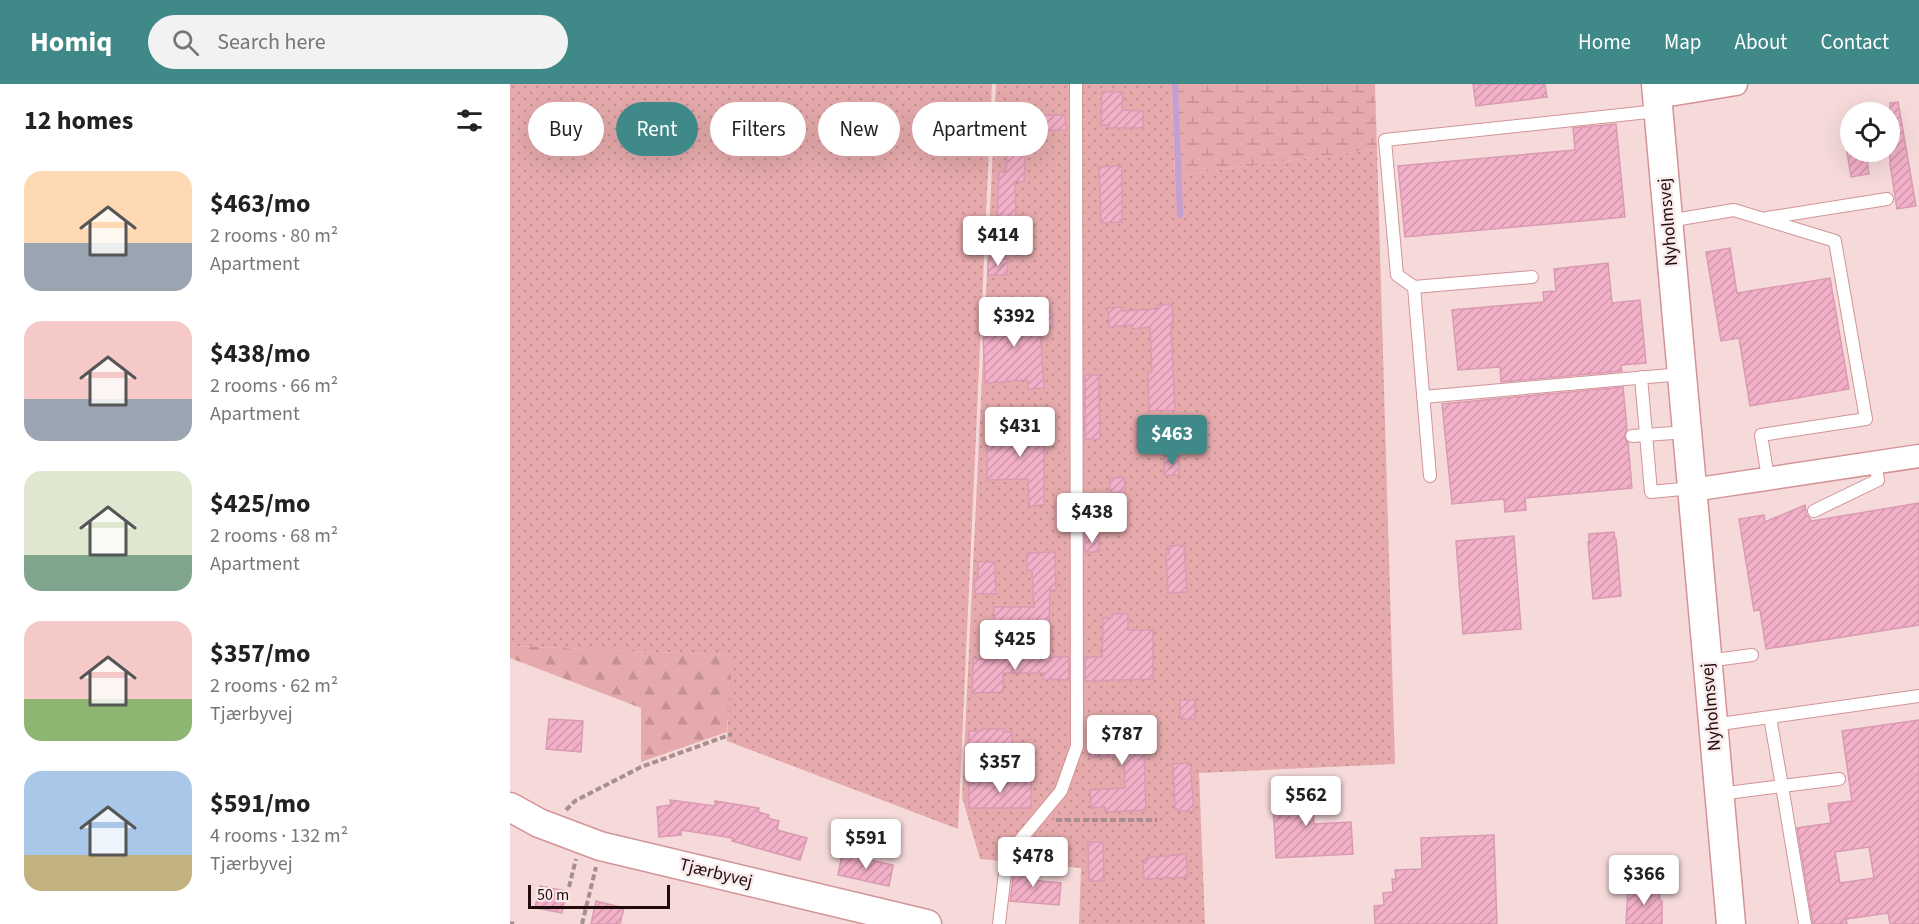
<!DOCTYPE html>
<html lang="en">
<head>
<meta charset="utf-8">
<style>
  :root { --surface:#fff; --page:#f2f2f2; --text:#222; --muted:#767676; --accent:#408989 }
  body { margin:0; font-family:"Source Sans 3",sans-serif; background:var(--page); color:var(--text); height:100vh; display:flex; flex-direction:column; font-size:22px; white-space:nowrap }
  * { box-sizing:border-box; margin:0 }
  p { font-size:20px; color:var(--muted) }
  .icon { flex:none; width:33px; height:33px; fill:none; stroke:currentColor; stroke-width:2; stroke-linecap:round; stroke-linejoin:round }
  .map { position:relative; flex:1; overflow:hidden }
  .details { display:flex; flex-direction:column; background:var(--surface); width:510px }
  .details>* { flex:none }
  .banner { position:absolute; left:18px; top:18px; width:570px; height:54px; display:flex; gap:12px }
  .buttons { position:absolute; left:1330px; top:18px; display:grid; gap:12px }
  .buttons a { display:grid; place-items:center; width:60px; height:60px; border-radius:50%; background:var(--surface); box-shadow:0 6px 24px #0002; font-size:30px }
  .scale { position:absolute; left:18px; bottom:15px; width:142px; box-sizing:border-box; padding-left:6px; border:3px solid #220b0d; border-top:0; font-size:16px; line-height:21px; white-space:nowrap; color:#220b0d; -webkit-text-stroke:4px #f9ebeb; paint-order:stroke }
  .price { position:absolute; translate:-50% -51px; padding:0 14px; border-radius:6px; background:#fff; color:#222; font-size:20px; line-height:39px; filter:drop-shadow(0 2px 3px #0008) }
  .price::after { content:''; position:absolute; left:50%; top:36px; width:18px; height:14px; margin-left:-9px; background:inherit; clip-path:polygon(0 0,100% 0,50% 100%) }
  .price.on { background:var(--accent); color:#fff }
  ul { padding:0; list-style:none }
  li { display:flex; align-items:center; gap:18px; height:150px; padding:0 24px }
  li span { display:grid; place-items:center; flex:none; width:168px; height:120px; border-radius:18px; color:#555 }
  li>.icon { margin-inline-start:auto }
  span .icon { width:72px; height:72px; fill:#fffc; stroke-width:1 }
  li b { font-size:26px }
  h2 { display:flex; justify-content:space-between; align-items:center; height:72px; padding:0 24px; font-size:26px }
  .chip { padding:0 21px; border-radius:27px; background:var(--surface); box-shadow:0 6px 24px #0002; font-size:21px; line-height:54px }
  .chip.on { background:var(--accent); color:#fff }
  header { display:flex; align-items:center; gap:36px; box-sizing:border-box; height:84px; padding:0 30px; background:var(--accent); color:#fff }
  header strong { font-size:28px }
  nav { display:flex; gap:33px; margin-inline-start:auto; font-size:21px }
  .search { width:420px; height:54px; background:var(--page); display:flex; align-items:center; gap:15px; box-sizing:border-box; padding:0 21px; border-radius:33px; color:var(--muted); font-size:22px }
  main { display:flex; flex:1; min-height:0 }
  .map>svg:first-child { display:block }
  .green { fill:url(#green-dots) }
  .forest { fill:url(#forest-firs) }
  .wetland { fill:url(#wetland-marsh) }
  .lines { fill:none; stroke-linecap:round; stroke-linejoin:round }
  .stream { stroke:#c39fd2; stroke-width:6 }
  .building { fill:url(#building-hatch); stroke:#d99bb1; stroke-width:1.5; fill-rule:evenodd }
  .service-casing { stroke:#d39396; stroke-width:14 }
  .minor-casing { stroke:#d39396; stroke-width:25 }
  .tertiary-casing { stroke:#d39396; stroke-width:31 }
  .path { stroke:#a88e8f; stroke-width:4; stroke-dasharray:6 3; stroke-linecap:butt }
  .service { stroke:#fff; stroke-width:12 }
  .minor { stroke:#fff; stroke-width:22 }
  .tertiary { stroke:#fff; stroke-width:28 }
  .labels { text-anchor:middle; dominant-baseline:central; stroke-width:5; stroke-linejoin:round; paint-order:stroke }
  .street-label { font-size:18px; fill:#220b0d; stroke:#f9ebeb }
</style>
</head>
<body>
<header>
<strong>Homiq</strong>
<div class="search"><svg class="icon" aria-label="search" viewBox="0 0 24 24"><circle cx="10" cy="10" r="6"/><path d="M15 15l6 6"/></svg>Search here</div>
<nav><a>Home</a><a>Map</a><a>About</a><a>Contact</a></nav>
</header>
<main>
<section class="details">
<h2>12 homes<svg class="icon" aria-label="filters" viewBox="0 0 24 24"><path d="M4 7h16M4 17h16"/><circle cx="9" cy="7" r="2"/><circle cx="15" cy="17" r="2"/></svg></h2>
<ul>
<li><span style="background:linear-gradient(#ffd9b3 60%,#9aa5b1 0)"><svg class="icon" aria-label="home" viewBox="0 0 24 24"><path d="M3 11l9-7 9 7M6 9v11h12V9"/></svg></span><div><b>$463/mo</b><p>2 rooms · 80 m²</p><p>Apartment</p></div></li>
<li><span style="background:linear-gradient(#f6c9c9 65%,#9aa5b1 0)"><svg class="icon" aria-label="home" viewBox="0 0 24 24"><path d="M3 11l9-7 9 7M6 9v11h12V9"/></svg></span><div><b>$438/mo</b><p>2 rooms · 66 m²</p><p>Apartment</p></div></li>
<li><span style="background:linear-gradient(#dfe7d0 70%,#7fa58c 0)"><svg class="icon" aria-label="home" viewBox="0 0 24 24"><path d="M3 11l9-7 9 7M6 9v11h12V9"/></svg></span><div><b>$425/mo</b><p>2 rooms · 68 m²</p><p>Apartment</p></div></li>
<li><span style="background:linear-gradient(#f6c9c9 65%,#8fb573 0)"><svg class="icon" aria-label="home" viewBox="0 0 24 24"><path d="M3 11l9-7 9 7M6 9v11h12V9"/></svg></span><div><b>$357/mo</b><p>2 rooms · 62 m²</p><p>Tjærbyvej</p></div></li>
<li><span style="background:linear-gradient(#a9c7e8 70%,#c2b280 0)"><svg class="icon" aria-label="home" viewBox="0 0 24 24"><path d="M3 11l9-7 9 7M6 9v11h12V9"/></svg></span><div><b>$591/mo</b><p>4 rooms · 132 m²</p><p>Tjærbyvej</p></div></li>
</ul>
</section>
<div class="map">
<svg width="1409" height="840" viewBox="0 0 1409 840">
  <defs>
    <pattern id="green-dots" width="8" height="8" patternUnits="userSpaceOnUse" patternTransform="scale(1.5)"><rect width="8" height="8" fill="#e6aaac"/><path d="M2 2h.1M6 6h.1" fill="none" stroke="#c59193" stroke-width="1.8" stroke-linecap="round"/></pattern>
    <pattern id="forest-firs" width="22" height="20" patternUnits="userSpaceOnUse" patternTransform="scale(1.5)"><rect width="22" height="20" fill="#e6aaac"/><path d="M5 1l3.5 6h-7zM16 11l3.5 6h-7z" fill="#c59193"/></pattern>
    <pattern id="wetland-marsh" width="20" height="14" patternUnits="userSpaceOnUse" patternTransform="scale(1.5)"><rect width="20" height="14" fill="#e6aaac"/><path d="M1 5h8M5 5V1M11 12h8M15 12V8" fill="none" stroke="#c59193"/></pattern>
    <pattern id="building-hatch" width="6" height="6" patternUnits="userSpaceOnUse" patternTransform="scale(1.5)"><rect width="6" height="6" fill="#f3b0c8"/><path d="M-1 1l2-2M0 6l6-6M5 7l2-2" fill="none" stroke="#d096ab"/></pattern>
  </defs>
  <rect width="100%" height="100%" fill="#f6dada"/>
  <path class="green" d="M0,0H482L448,745L217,657L221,571L0,562Z
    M486,0H661L665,92L867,65L885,680L689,689L695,840H569L571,784L470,775L452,713Z"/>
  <path class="forest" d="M0,562L222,571L217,648L131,678V624L0,574Z"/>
  <path class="wetland" d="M661,0H865L867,65L665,92Z"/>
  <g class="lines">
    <path class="stream" d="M665,0L670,131"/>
  </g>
  <path class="building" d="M963,0H1035L1037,13L966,22Z
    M592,8H613L612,26L633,27V44H599V41H591Z
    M1388,18L1406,122L1387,125L1380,80V19Z
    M504,31H555L556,46L503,47Z
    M1106,40L1115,133L895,153L888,82L1065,66L1063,44Z
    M498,59H516L514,98L505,97L506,136L504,138L487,137L489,88H496Z
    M1337,68H1356L1359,90L1341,93Z
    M610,82L612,83V138L591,139L589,83Z
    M1220,164L1227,209L1320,194L1339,305L1240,322L1229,254L1211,257L1196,168Z
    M478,175H498L497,191H478Z
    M1098,179L1102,219L1130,216L1136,279L1111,281L1112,287L991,298L990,283L948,286L942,226L1034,218L1033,208L1046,207L1044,185Z
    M662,220L663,242H661L665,326L639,327L638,289L642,288L640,243L622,245V241L599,243L598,224L612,223V227L647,225V221Z
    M489,226V237L524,234V229L542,228L543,244H530L534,304L518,305V296L475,299L472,227Z
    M575,291H589L590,355H575Z
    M1113,303L1117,345L1114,353L1118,359L1122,404L1015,414L1016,426L995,428L994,415L942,420L932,320Z
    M517,329H532L533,349H534V421L519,422L518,395L477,396V350H517Z
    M654,372H669V391H654Z
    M614,393L615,408L601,409L599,395Z
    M1409,419V541L1256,565L1250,526L1244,527L1229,435L1254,431L1255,438L1295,421L1296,430L1302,437Z
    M1104,448L1105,455H1106L1111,512L1083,515L1078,458H1079V450Z
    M1004,452L1011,545L953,550L946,457Z
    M575,453H589V468H575Z
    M674,461L677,508L658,509L656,470H659L658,462Z
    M545,468L546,506H540L539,546L484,545V523H524L522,486H517V469Z
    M468,478H485L486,510H465L464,495L468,494Z
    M602,530H618V546H643V595L575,597V573H592L593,534H602Z
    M559,573V596L533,595L534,589H493V608L462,609L463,575Z
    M670,616H685V635H670Z
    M612,634L633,636L636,726L595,728V723L581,724L580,706L615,704L614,673H579V646H612Z
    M39,635L73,637L71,668L36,665Z
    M1409,636V840H1380L1378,829L1336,835L1337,840H1303L1287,744L1321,739L1318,720L1342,717L1332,647ZM1359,763L1364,794L1330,799L1325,768Z
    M472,645H494V648H502V666L459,667V647H472Z
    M680,679L684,727H668L667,725H665L663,680Z
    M521,695V724H459V696Z
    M802,703L804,740L841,738L843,770L766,774L762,704Z
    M160,716L205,722V717L249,724L248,728L259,731L258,734L269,737L267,746L297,754L290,776L222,757L223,754L171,746V751L149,753L147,723L161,721Z
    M984,751L987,840H865L864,822L874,821L873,809L883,808L882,795H886L885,786L912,785L911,754Z
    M578,758H593L594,797H579Z
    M332,770L383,781L379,802L328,791Z
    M676,770L678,793L634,795L633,779H636V774Z
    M505,779L522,780L521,796L551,799L549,821L500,817Z
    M30,802L56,807L52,829L25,824Z
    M1118,804H1149L1150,817H1152V840H1116Z
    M86,817L114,824L110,840H81Z"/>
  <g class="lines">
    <defs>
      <path id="service" d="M1257,134L1377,115
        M1158,137L1224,126L1325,157L1356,335L1251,351L1258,394
        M904,203L887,191L875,56L1148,27
        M1131,293L1141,408L1182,404
        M913,313L1172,290
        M1122,352L1177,348
        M920,392L904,203L1022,193
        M1304,427L1368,396L1365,378
        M1197,577L1242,571
        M1260,633L1272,702L1329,695
        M1203,641L1409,612
        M1209,710L1272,702L1295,840
        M489,840L497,772L551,707L567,662L566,0"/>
      <path id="minor" d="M1147,13L1226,0
        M1182,406L1409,372"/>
      <path id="tertiary" d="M1146,0L1221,840
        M0,723L29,739L90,762L417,840"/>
    </defs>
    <use href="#service" class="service-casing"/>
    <use href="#minor" class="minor-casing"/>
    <use href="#tertiary" class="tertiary-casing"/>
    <path class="path" d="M56,726L65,717L131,683L222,650
      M546,736H647
      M59,803L66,775
      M0,839L4,840
      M72,840L86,783"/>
    <use href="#service" class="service"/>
    <use href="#minor" class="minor"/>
    <use href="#tertiary" class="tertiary"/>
  </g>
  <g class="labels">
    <g class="street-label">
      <text transform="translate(1158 138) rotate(-95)">Nyholmsvej</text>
      <text transform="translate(1201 623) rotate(-95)">Nyholmsvej</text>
      <text transform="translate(206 789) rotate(14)">Tjærbyvej</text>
    </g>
  </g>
</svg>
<div class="buttons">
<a><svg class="icon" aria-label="locate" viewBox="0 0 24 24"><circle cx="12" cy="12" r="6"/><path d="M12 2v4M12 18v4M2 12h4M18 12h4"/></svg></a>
</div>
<div class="scale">50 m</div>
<b class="price" style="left:488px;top:183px">$414</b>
<b class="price" style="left:504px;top:264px">$392</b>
<b class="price" style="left:510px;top:374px">$431</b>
<b class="price on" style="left:662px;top:382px">$463</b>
<b class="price" style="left:582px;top:460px">$438</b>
<b class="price" style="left:505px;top:587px">$425</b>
<b class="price" style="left:612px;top:682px">$787</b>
<b class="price" style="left:490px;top:710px">$357</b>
<b class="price" style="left:796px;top:743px">$562</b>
<b class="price" style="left:356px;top:786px">$591</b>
<b class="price" style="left:523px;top:804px">$478</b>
<b class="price" style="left:1134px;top:822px">$366</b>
<div class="banner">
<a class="chip">Buy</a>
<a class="chip on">Rent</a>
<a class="chip">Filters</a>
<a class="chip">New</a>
<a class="chip">Apartment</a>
</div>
</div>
</main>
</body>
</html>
